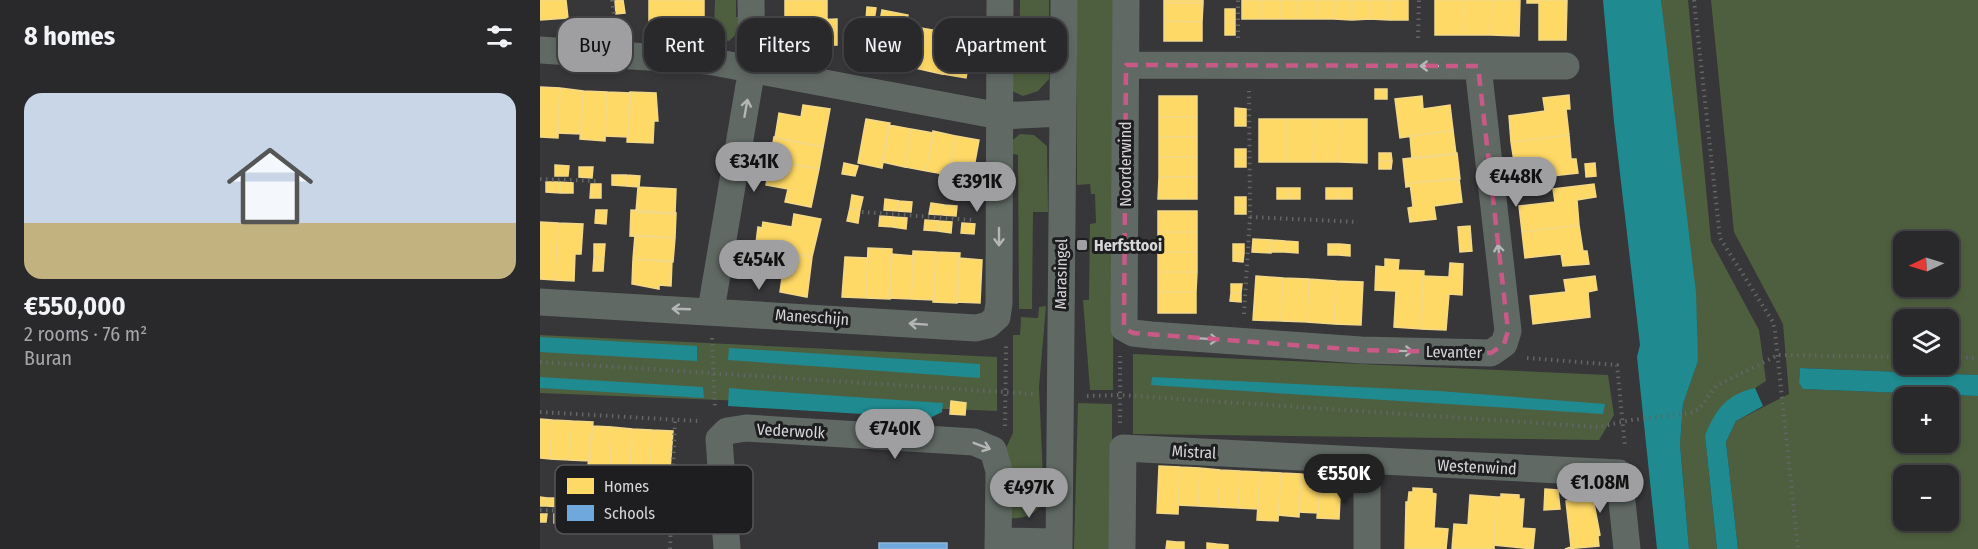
<!DOCTYPE html>
<html lang="en">
<head>
<meta charset="utf-8">
<style>
  :root { --surface:#29282b; --page:#313033; --text:#f1f3f6; --muted:#a5a6a9; --line:#454447; --accent:#9f9ea1 }
  body { margin:0; font-family:"Fira Sans Condensed",sans-serif; background:var(--page); color:var(--text); height:100vh; display:flex; flex-direction:column; font-size:22px; white-space:nowrap }
  * { box-sizing:border-box; margin:0 }
  p { font-size:20px; color:var(--muted) }
  .icon { flex:none; width:33px; height:33px; fill:none; stroke:currentColor; stroke-width:2; stroke-linecap:round; stroke-linejoin:round }
  .map { position:relative; flex:1; overflow:hidden }
  .drawer { display:flex; flex-direction:column; background:var(--surface); width:540px }
  .drawer>* { flex:none }
  .top-card { position:absolute; left:18px; top:18px; width:570px; height:54px; display:flex; gap:12px }
  .needle { width:39px; rotate:266deg }
  .buttons { position:absolute; left:1353px; top:231px; display:grid; gap:12px }
  .buttons a { display:grid; place-items:center; width:66px; height:66px; border-radius:12px; background:var(--surface); box-shadow:0 3px 9px #0003,0 0 0 2px var(--line); font-size:30px }
  .price { position:absolute; translate:-50% -51px; padding:0 14px; border-radius:21px; background:var(--accent); color:#111; font-size:20px; line-height:39px; filter:drop-shadow(0 2px 3px #0008) }
  .price::after { content:''; position:absolute; left:50%; top:36px; width:18px; height:14px; margin-left:-9px; background:inherit; clip-path:polygon(0 0,100% 0,50% 100%) }
  .price.current { background:#222; color:#fff }
  ul { padding:0; list-style:none }
  li { display:grid; align-content:center; gap:12px; height:318px; padding:0 24px }
  li span { display:grid; place-items:center; height:186px; border-radius:18px; color:#555 }
  li>.icon { margin-inline-start:auto }
  span .icon { width:108px; height:108px; fill:#fffc; stroke-width:1 }
  li b { font-size:26px }
  h2 { display:flex; justify-content:space-between; align-items:center; height:72px; padding:0 24px; font-size:26px }
  .chip { padding:0 21px; border-radius:18px; background:var(--surface); box-shadow:0 3px 9px #0003,0 0 0 2px var(--line); font-size:21px; line-height:54px }
  .chip.current { background:var(--accent); color:#111 }
  main { display:flex; flex:1; min-height:0 }
  .map>svg:first-child { display:block }
  .green { fill:#4e5f3f; fill-rule:evenodd }
  .water { fill:#1f8b90 }
  .homes { fill:#ffd966; stroke:#f3d888; stroke-width:1.5 }
  .schools { fill:#6fa8dc; stroke:#8eb6db; stroke-width:1.5 }
  .lines { fill:none; stroke-linecap:round; stroke-linejoin:round }
  .path { stroke:#626664; stroke-width:4; stroke-dasharray:1.5 4.5; stroke-linecap:butt }
  .minor { stroke:#606964; stroke-width:27 }
  .oneway { stroke:#b3b5b6 }
  .marked { fill:none; stroke:#c95a87; stroke-width:4.5; stroke-dasharray:12 8; stroke-linejoin:round }
  .poi-dot { fill:#9f9ea1; stroke:#1e1d1f; stroke-width:2 }
  .labels { text-anchor:middle; dominant-baseline:central; stroke-width:6; stroke-linejoin:round; paint-order:stroke }
  .street-label { font-size:16px; fill:#d7d6d9; stroke:#1e1d1f }
  .poi-label { font-size:16px; font-weight:bold; fill:#d7d6d9; stroke:#1e1d1f; text-anchor:start }
  .key { fill:#1e1d1f; stroke:#565457; stroke-width:1.5 }
  .key-label { font-size:16px; fill:#d7d6d9 }
</style>
</head>
<body>
<main>
<section class="drawer">
<h2>8 homes<svg class="icon" aria-label="filters" viewBox="0 0 24 24"><path d="M4 7h16M4 17h16"/><circle cx="9" cy="7" r="2"/><circle cx="15" cy="17" r="2"/></svg></h2>
<ul>
<li><span style="background:linear-gradient(#c9d6e8 70%,#c2b280 0)"><svg class="icon" aria-label="home" viewBox="0 0 24 24"><path d="M3 11l9-7 9 7M6 9v11h12V9"/></svg></span><div><b>€550,000</b><p>2 rooms · 76 m²</p><p>Buran</p></div></li>
</ul>
</section>
<div class="map">
<svg width="1438" height="549" viewBox="0 0 1438 549">
  <rect width="100%" height="100%" fill="#373639"/>
  <path class="green" d="M175,0H196V17H204L201,30L189,41C170,37 175,16 175,0Z
    M480,0H509V79L498,91L483,96L472,91L468,73H479Z
    M537,0H575L573,390H550L543,300H549L550,224L556,223L555,194H551L550,184L537,185Z
    M1121,0H1148L1171,241L1219,330L1226,381L1215,388L1165,436L1177,549H1149L1140,444L1143,404L1158,361Z
    M1171,0H1438V375L1260,368L1259,383L1263,389L1438,396V549H1198L1186,442L1196,421L1249,394L1243,324L1194,232ZM1364,242H1408V286H1364ZM1364,320H1408V364H1364ZM1364,398H1408V442H1364ZM1364,476H1408V520H1364Z
    M480,134L494,135L507,146L508,212H493L492,309H479L478,155L468,153L469,143Z
    M506,306L499,387L504,501C496,515 484,519 469,518L465,450L473,433V335H480L481,317L498,318L499,307Z
    M0,335L457,357V411L0,393Z
    M593,354L1068,375L1074,415L1059,440L593,434Z
    M538,403L572,404V549H534Z"/>
  <path class="water" d="M1063,0H1121L1156,293L1158,361L1143,404L1140,444L1149,549H1117L1097,357L1100,345L1074,122Z
    M0,337L157,346V361L0,352Z
    M189,348L440,364V378L188,360Z
    M1260,368L1438,375V396L1263,389L1259,383Z
    M0,377L163,387L164,398L0,388Z
    M612,377L899,391L1065,404L1063,414L611,385Z
    M189,388L212,390L403,403L402,412L390,418L188,406Z
    M1215,388L1223,406L1196,421L1186,442L1198,549H1177L1165,436C1175,410 1187,394 1215,388Z"/>
  <path class="homes" d="M0,0H26L28,18L0,20Z
    M83,0L85,13L76,14L75,1Z
    M109,0H164V26H153V29L109,27Z
    M245,0H287V20L245,21Z
    M624,0H663V3H624Z
    M702,0H721V19H702Z
    M721,0H740V19H721Z
    M740,0H758V19H740Z
    M758,0H776V19H758Z
    M776,0H794V19H776Z
    M794,0H812V20L794,19Z
    M812,0H830V19L812,20Z
    M830,0H849V20L830,19Z
    M849,0H868V20H849Z
    M895,0H924L923,35H895Z
    M924,0H952L951,35H923Z
    M952,0H980L979,36L951,35Z
    M987,0H1027L1026,40H999V3H987Z
    M624,3H663L662,22L624,21Z
    M327,7L336,8L334,21L326,20Z
    M685,9H695V22H685Z
    M342,10L368,15L357,65L333,61Z
    M297,19V45L246,46L245,21Z
    M326,20L334,21L332,33L324,32Z
    M624,21L662,22V41H624Z
    M685,22H695V35H685Z
    M410,23L435,28L426,78L402,74Z
    M366,25L387,29L379,69L357,65Z
    M435,28H442V40L434,38Z
    M387,29L409,33L402,74L379,69Z
    M0,87L20,88L18,138L0,137Z
    M20,88L43,91L41,134L17,133Z
    M835,89H847V99H835Z
    M43,91L67,92L65,141L40,139Z
    M67,92L91,93L88,137L65,136Z
    M90,92L116,93L118,121H114L113,143L87,142Z
    M1029,95L1030,109H1026L1029,135L971,142L969,116L1005,111L1003,98Z
    M619,96H657V117H619Z
    M882,96L883,109L910,105L913,130L860,138L855,99Z
    M263,105L290,109L283,147L235,138L239,113L261,117Z
    M695,108L706,109V117H695Z
    M619,117H657V137H619Z
    M695,117H706V126H695Z
    M326,119L350,123L342,168L318,163Z
    M719,119H747V162H719Z
    M747,119H774L773,162H747Z
    M774,119H800L799,162H773Z
    M800,119H827V163L799,162Z
    M349,125L371,129L365,167L342,162Z
    M371,129L394,133L386,171L365,167Z
    M913,130L916,154L872,159L870,136Z
    M393,131L416,136L409,175L386,171Z
    M1029,135L1031,159H1036L1038,173L1012,176L1010,164L975,168L971,142Z
    M416,136L439,140L430,189L406,185Z
    M234,137L283,147L279,169L230,161Z
    M619,137H657V157H619Z
    M695,149H706V158H695Z
    M839,153H851L852,161H839Z
    M917,153L920,179L870,183L871,186L866,187L863,159Z
    M619,157H657V177H619Z
    M695,158H706V167H695Z
    M231,160L279,169L271,207L245,202L248,189L226,185Z
    M839,161H852L851,169H839Z
    M304,163L318,166L315,176L302,174Z
    M1055,163L1056,176L1046,177L1045,164Z
    M15,165L29,166L28,176H15Z
    M39,167H53L52,178L39,177Z
    M72,175H86V186L72,185Z
    M86,175L100,176L99,187L86,186Z
    M619,177H657V199H618Z
    M919,178L922,202L894,206L896,219L870,222L868,208L873,207L870,183Z
    M6,182H20V193L6,192Z
    M20,182L33,183V193H20Z
    M51,184H61V198H50Z
    M1054,184L1056,197L1037,200L1039,225L982,232L979,206L1015,202L1013,189Z
    M98,187L136,189L135,214L96,212Z
    M737,188H749L748,199H737Z
    M749,188H760V199H748Z
    M786,188H799V199H786Z
    M799,188H812V199H799Z
    M312,195L323,197L320,210L310,208Z
    M695,197H706V206H695Z
    M345,199L359,201L358,211L344,210Z
    M359,201L372,202L371,212L358,211Z
    M391,203L404,205L403,215L389,214Z
    M404,205L417,206L416,216L403,215Z
    M695,206H706V214H695Z
    M310,208L320,210L318,223L307,221Z
    M56,210H67L66,224L55,223Z
    M91,210L136,213L135,238L90,236Z
    M618,211H657V232H618Z
    M254,214L281,219L272,257L218,247L219,243H216L218,227L222,228L223,222L252,227Z
    M340,216L354,217L353,227L339,226Z
    M354,217L367,218L366,229L353,227Z
    M385,220L399,221L398,231L384,230Z
    M399,221L412,222L411,233L398,231Z
    M0,222L18,223L15,280L0,279Z
    M18,223L43,224L41,254H35L34,281L15,280Z
    M422,223L435,224L434,234L421,233Z
    M1039,225L1043,251H1047L1049,264L1023,266L1021,254L985,258L982,232Z
    M930,226L932,251L920,252L918,227Z
    M618,232H657V252H618Z
    M95,235L135,238L133,262L93,259Z
    M713,239L732,240L731,253L712,252Z
    M732,240L745,241V252H732Z
    M745,241L758,242V253L745,252Z
    M54,244H65L64,257H54Z
    M693,244H704V253H693Z
    M788,244H800L799,255H788Z
    M800,244L810,245V256L799,255Z
    M218,247L272,257L267,297L240,292L242,278L213,273Z
    M328,248L352,249L350,299L326,298Z
    M373,251L396,252L394,300L371,299Z
    M396,252L420,253L417,303L393,302Z
    M618,252H657V272H618Z
    M693,253H704L703,262L693,261Z
    M351,254L374,256L371,299L349,298Z
    M54,257H64L63,271H53Z
    M305,257L328,258L326,298L302,297Z
    M419,258L442,260L440,303L416,302Z
    M93,259L132,261L131,286L119,285V289L92,284Z
    M845,259L859,260L858,270L884,271L881,329L854,327L856,291L835,290L836,266L845,267Z
    M910,263L923,264L922,295L909,294L906,330L881,329L883,276L909,277Z
    M618,272H657L656,292H618Z
    M716,276L743,278L741,321L713,320Z
    M1055,276L1057,290L1048,292L1050,317L993,324L990,296L1026,292L1024,280Z
    M743,278L769,279L767,322L741,321Z
    M769,279L796,281L794,324L767,322Z
    M796,281L823,282L821,325L794,324Z
    M691,284H702L701,293H691Z
    M618,292H656V313H618Z
    M691,293H701V302L690,301Z
    M411,401L426,403L425,415L410,414Z
    M0,419L12,420L10,459L0,458Z
    M12,420L32,421L29,460L10,459Z
    M32,421L53,422L50,461L29,460Z
    M52,426L72,427L70,466L48,465Z
    M72,427L92,429L90,467L70,466Z
    M92,429L112,430L110,469L90,467Z
    M112,430L133,431L130,470L110,469Z
    M619,466L640,467L638,514L617,513Z
    M640,467L660,468L658,506L638,505Z
    M660,468L680,470L678,507L658,506Z
    M680,470L700,471L698,508L678,507Z
    M700,471L720,472L718,509L698,508Z
    M720,472L741,473L738,521L717,520Z
    M741,473L761,474L759,517L738,515Z
    M761,474L780,475L778,513L758,512Z
    M780,475L801,477L799,519L777,518Z
    M873,488L892,489V493L896,494L894,528L908,529L906,549H865L866,502H868L869,492H873Z
    M1005,489L1018,490L1020,509L1004,510Z
    M961,494L979,495V499H984L982,528L995,529L993,549L954,545L956,497H961Z
    M930,495L956,497L954,549H912L914,524L928,525Z
    M0,497L7,498V506H0Z
    M7,498H20V507L7,506Z
    M1053,498L1060,535L1058,536L1059,546L1025,549L1031,547L1026,501Z
    M0,514H7L6,522H0Z
    M14,514L27,515V523H14Z
    M627,541L636,542L635,549H626Z
    M636,542H644V549H635Z
    M667,543L676,544V549H667Z
    M676,544L688,545V549H676Z"/>
  <path class="schools" d="M339,543H407V549H339Z"/>
  <g class="lines">
    <path class="path" d="M72,0L76,27
      M1154,0L1180,238L1233,322L1235,332L1258,549
      M698,38V0
      M878,38L879,0
      M0,179L59,181
      M322,212L432,220
      M710,217L818,222
      M704,314L710,217L709,91
      M172,338L175,408
      M1408,357L1438,358
      M987,358L1077,365L1085,447
      M0,362L494,394
      M547,396L580,395L1058,427L1092,420L1150,413L1159,409L1176,386L1238,355L1364,357
      M0,412L158,421
      M580,423V356
      M465,426L466,346
      M0,510L130,514
      M130,549L135,420"/>
    <path class="minor" d="M0,50L168,61L460,116L522,113
      M586,65L938,66L968,331L964,344L951,353L821,350L611,335L593,333L584,328C585,218 585,109 586,0
      M938,66H1026
      M0,302L436,328L448,325L457,317L459,303L460,0
      M171,310L212,68L211,0
      M458,541L519,542
      M187,549L179,439L187,431L206,428L434,442L453,450L459,471L458,549
      M519,549L524,0
      M582,549L583,448L1079,473L1087,549
      M827,549V462"/>
  </g>
  <defs><path id="oneway-shaft" d="M-6 0H5M1.5-3L5.5 0L1.5 3" fill="none" stroke-width="1.6" stroke-linecap="round" stroke-linejoin="round" transform="scale(1.5)"/></defs>
  <g class="oneway">
    <use href="#oneway-shaft" transform="translate(889 66) rotate(-180)"/>
    <use href="#oneway-shaft" transform="translate(206 108) rotate(-80)"/>
    <use href="#oneway-shaft" transform="translate(459 237) rotate(90)"/>
    <use href="#oneway-shaft" transform="translate(959 253) rotate(-97)"/>
    <use href="#oneway-shaft" transform="translate(141 309) rotate(-178)"/>
    <use href="#oneway-shaft" transform="translate(378 324) rotate(-176)"/>
    <use href="#oneway-shaft" transform="translate(669 339) rotate(4)"/>
    <use href="#oneway-shaft" transform="translate(864 351) rotate(1)"/>
    <use href="#oneway-shaft" transform="translate(442 446) rotate(21)"/>
  </g>
  <path class="marked" d="M586,65L938,66L968,331L964,344L951,353L821,350L593,333L584,328Z"/>
  <rect class="poi-dot" x="536" y="239" width="12" height="12" rx="3"/>
  <g class="labels">
    <g class="street-label">
      <text transform="translate(585 164) rotate(-90)">Noorderwind</text>
      <text transform="translate(521 274) rotate(-89)">Marasingel</text>
      <text transform="translate(272 317) rotate(4)">Maneschijn</text>
      <text transform="translate(914 352) rotate(1)">Levanter</text>
      <text transform="translate(251 431) rotate(3)">Vederwolk</text>
      <text transform="translate(654 452) rotate(3)">Mistral</text>
      <text transform="translate(937 467) rotate(3)">Westenwind</text>
    </g>
    <g class="poi-label">
      <text x="554" y="245">Herfsttooi</text>
    </g>
  </g>
  <rect x="15" y="465" width="198" height="69" rx="9" class="key"/>
  <rect x="27" y="478" width="27" height="16" fill="#ffd966"/>
  <rect x="27" y="505" width="27" height="16" fill="#6fa8dc"/>
  <g class="key-label">
    <text x="64" y="492">Homes</text>
    <text x="64" y="519">Schools</text>
  </g>
</svg>
<div class="buttons">
<a><svg class="needle" viewBox="-14 -14 28 28"><path d="M0-13l5 13h-10z" fill="#e53935"/><path d="M0 13l5-13h-10z" fill="#a5a6a9"/></svg></a>
<a><svg class="icon" aria-label="layers" viewBox="0 0 24 24"><path d="M12 4l9 5-9 5-9-5zM3 14l9 5 9-5"/></svg></a>
<a>+</a>
<a>−</a>
</div>
<b class="price" style="left:214px;top:193px">€341K</b>
<b class="price" style="left:976px;top:208px">€448K</b>
<b class="price" style="left:437px;top:213px">€391K</b>
<b class="price" style="left:219px;top:291px">€454K</b>
<b class="price" style="left:355px;top:460px">€740K</b>
<b class="price current" style="left:804px;top:505px">€550K</b>
<b class="price" style="left:1060px;top:514px">€1.08M</b>
<b class="price" style="left:489px;top:519px">€497K</b>
<div class="top-card">
<a class="chip current">Buy</a>
<a class="chip">Rent</a>
<a class="chip">Filters</a>
<a class="chip">New</a>
<a class="chip">Apartment</a>
</div>
</div>
</main>
</body>
</html>
